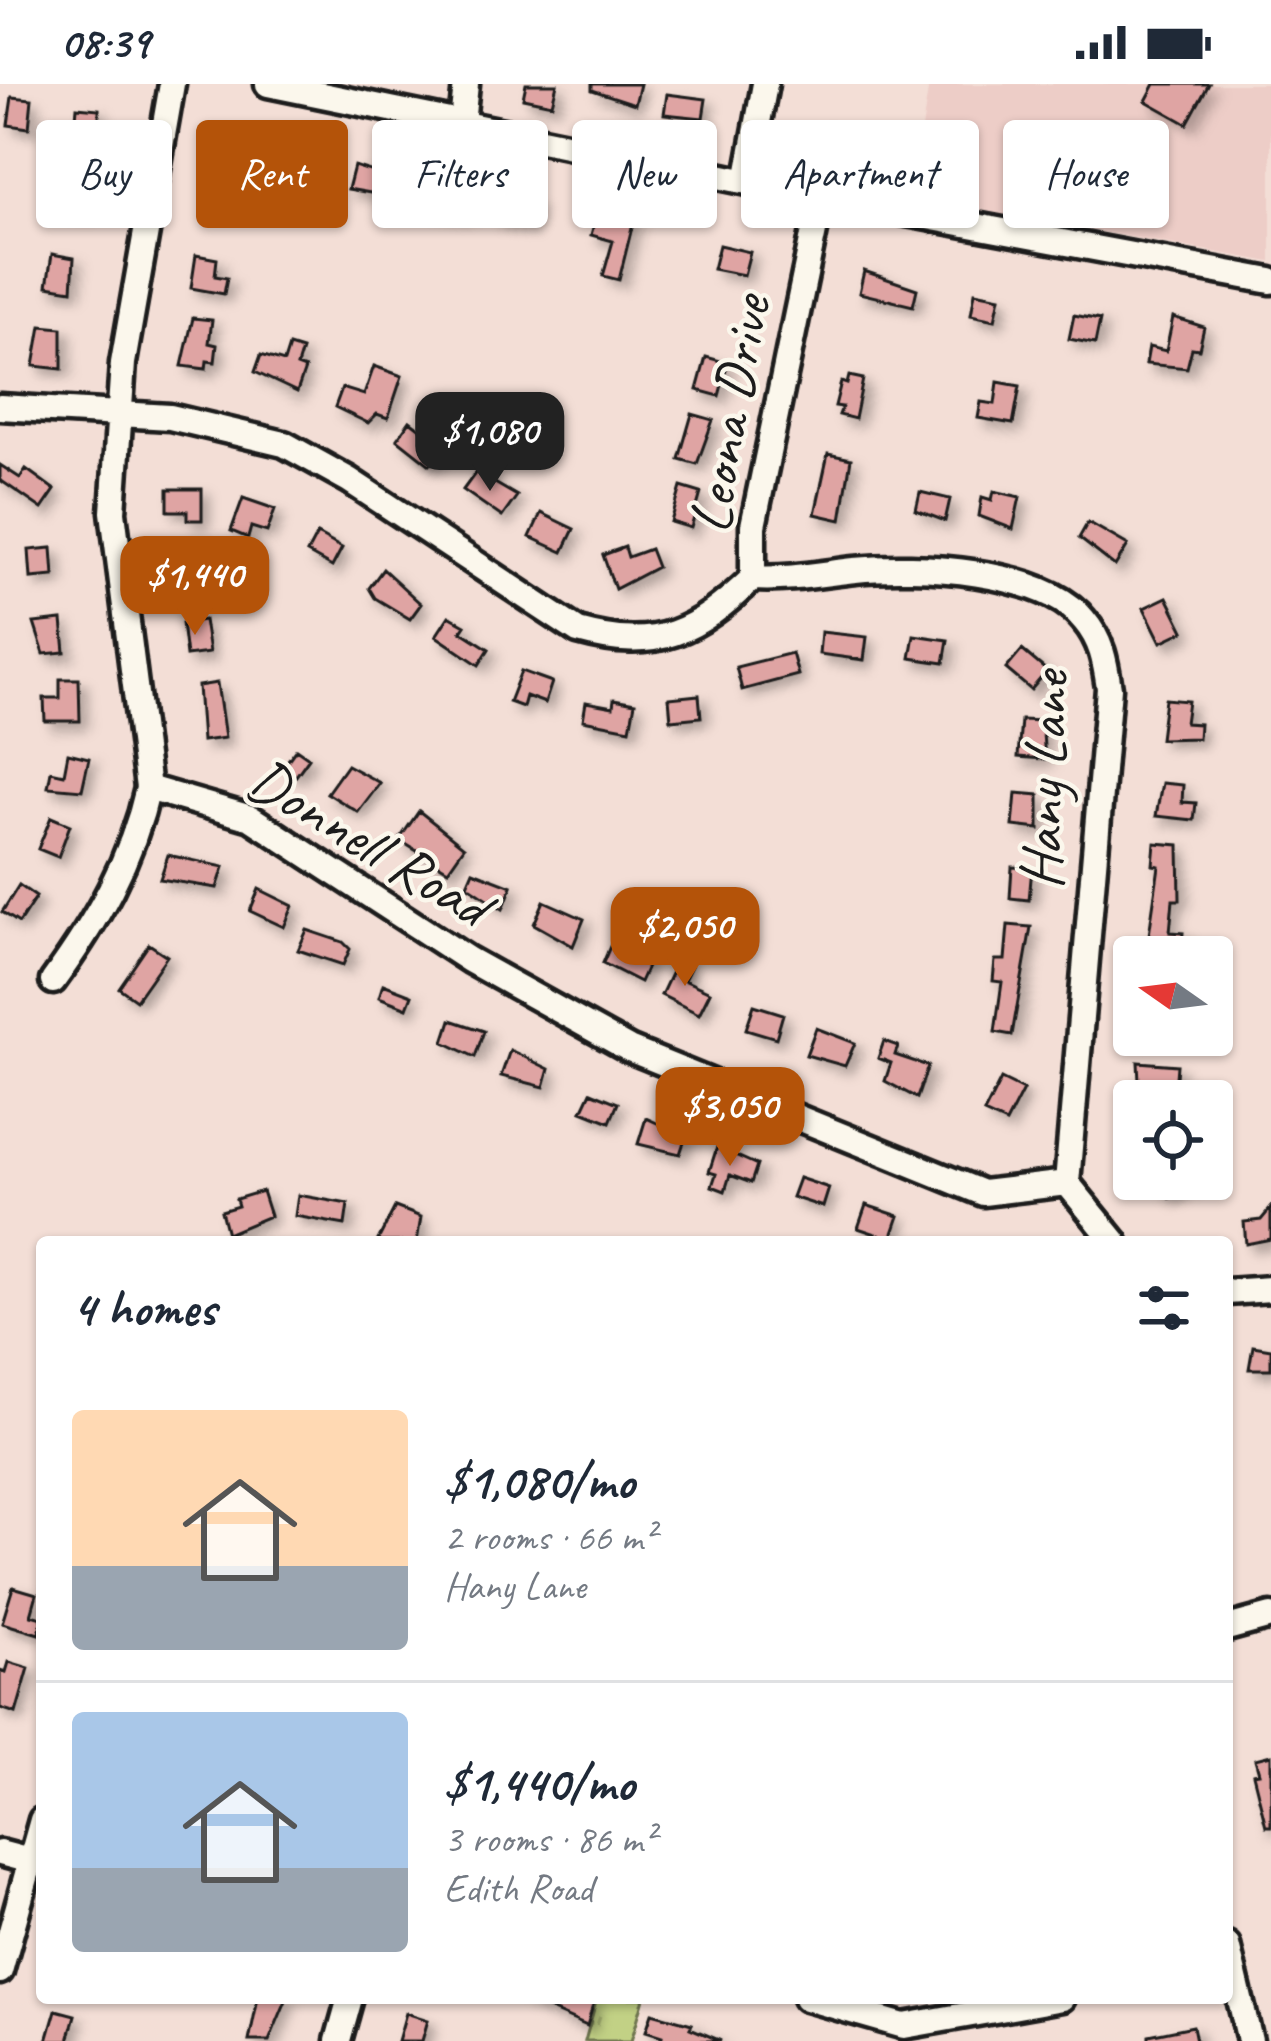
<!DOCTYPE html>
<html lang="en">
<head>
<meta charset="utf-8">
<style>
  :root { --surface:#fff; --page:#f6f6f7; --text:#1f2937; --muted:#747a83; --line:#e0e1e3; --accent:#b45309 }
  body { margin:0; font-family:Caveat,sans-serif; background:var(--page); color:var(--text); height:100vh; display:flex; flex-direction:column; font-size:45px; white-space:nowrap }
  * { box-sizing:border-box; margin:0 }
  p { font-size:39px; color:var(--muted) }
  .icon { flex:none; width:66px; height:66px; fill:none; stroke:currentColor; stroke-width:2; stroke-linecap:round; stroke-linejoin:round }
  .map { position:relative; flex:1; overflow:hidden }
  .sheet { position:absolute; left:36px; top:1152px; width:1197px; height:768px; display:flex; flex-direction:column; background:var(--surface); border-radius:12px; box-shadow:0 3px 9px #0004 }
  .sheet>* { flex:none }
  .banner { position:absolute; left:36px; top:36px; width:1200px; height:108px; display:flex; gap:24px }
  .needle { width:78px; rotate:284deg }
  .tools { position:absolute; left:1113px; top:852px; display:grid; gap:24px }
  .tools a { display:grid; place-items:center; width:120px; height:120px; border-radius:12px; background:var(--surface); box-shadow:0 3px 9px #0004; font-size:60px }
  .price { position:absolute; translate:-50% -102px; padding:0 27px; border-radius:24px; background:var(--accent); color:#fff; font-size:39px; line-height:78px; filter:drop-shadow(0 3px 6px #0008) }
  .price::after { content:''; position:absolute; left:50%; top:72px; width:36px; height:27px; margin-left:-18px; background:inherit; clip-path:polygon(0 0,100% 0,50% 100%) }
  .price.active { background:#222; color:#fff }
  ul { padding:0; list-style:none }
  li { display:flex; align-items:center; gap:36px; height:300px; padding:0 36px }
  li+li { border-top:3px solid var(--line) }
  li span { display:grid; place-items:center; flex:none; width:336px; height:240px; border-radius:12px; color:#555 }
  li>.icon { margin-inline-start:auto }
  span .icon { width:144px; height:144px; fill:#fffc; stroke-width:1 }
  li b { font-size:51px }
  h2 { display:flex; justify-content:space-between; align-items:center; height:144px; padding:0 36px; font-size:51px }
  .chip { padding:0 42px; border-radius:12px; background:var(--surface); box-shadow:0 3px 9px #0004; font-size:42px; line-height:108px }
  .chip.active { background:var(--accent); color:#fff }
  .status { display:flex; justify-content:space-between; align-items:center; height:84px; padding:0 60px; background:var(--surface); direction:ltr }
  .status svg { height:33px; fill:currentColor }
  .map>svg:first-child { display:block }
  .built { fill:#edcdc7 }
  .park { fill:url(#park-tufts); stroke:#6f7650; stroke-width:3 }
  .building { fill:#dfa4a3; stroke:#1c1c1c; stroke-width:3; filter:url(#shadow) }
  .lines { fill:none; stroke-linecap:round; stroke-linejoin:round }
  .minor-casing { stroke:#1c1c1c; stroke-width:33 }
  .minor { stroke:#fbf7ec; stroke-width:24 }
  .labels { text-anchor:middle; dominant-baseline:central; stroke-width:9; stroke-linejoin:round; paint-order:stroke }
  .street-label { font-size:60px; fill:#1c1c1c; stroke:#fbf7ec }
</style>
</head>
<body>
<div class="status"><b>08:39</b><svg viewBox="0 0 49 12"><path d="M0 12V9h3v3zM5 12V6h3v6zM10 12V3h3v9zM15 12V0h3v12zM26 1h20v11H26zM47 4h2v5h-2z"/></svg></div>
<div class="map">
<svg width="1271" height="1957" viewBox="0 0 1271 1957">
  <defs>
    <pattern id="park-tufts" width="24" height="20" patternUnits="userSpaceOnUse" patternTransform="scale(3)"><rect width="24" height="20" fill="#c2d185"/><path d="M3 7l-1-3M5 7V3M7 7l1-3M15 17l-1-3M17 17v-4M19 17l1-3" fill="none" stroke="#a6b372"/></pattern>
    <filter id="shadow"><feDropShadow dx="7" dy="7" stdDeviation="6" flood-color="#0004"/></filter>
  </defs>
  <rect width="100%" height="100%" fill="#f3ded6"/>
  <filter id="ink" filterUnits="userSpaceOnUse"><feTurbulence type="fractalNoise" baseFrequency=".00833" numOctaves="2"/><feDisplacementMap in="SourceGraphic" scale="24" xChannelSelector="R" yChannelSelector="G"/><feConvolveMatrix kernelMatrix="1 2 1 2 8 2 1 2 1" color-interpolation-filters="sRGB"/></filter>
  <g filter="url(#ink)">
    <path class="built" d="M929,0H1271V178L911,114Z"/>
    <path class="park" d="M597,1914H644L631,1957H585Z"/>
    <path class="building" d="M526,0H557L552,20L523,14Z
      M592,0H640L635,20L592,6Z
      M1155,0H1209L1187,40L1146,17Z
      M667,10L706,15L703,34L664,30Z
      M12,13L32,15L29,44L8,41Z
      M77,23L99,25V59L74,57Z
      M817,41L838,43L836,71L816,70Z
      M219,59L250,67L244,89L214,82Z
      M286,66L315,75L307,100L279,89Z
      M75,82L87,85L84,99L91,101L84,129L65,125Z
      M354,82L386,92L382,111L348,105Z
      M434,99L469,107L464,129L429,122Z
      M501,112L534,119L530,142L496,135Z
      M598,125L634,135L619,196L603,192L613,157L591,151Z
      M719,161L750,168L744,191L713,185Z
      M52,170L74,174L72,206L47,202Z
      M196,171L217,175L215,192L227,194L224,210L191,204Z
      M864,187L917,205L913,222L859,209Z
      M975,208L1000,213L995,236L971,231Z
      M1074,231L1100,236L1095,260L1069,255Z
      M1173,233L1204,243L1199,265L1192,264L1187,284L1146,280L1149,263L1166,267Z
      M193,234L212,236L209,259L217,261L215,278L207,277L206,285L182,282Z
      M41,242L62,244V285L34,282Z
      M289,262L302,266L297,282L305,285L297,308L255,288L261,271L284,278Z
      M706,273L728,279L719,312L697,306Z
      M374,282L402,292L388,334L377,330L368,339L335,323L342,304L364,311Z
      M849,292L863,295L855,335L839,331L842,323L835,322L841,298L847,300Z
      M998,298L1020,302L1013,340L978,334L981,318L995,320Z
      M692,330L713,336L697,380L679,375Z
      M410,337L444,363L430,381L397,355Z
      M828,370L851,375L841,436L815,430Z
      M0,381L20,394L26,385L55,406L42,425L0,396Z
      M476,388L517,412L502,433L463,406Z
      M681,403L701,409L691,444L671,438Z
      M168,405H202V436H187V427H168Z
      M994,407L1020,413L1013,445L979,432L982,413L992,416Z
      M920,408L950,415L945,437L916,426Z
      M243,414L275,425L267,448L251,443L248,454L231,447Z
      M541,429L574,445L563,468L530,453Z
      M1088,438L1128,461L1115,482L1079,454Z
      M317,450L342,464L332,483L307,469Z
      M625,463L628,473L650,465L657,483L615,505L603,471Z
      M52,464L54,492L31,494L29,466Z
      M383,485L421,520L410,535L375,514L369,504Z
      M1167,513L1184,547L1161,558L1144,524Z
      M449,532L465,541L461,547L489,565L479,581L436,552Z
      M62,536L65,568L44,570L34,539Z
      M204,536L209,569L186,572L182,539Z
      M821,548L867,553L864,576L819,570Z
      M914,551L948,556L944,579L910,574Z
      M1022,566L1047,587L1031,606L1006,585Z
      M792,569L798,591L742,606L736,583Z
      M521,587L552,598L545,619L526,612L523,623L509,618Z
      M60,595H79L80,637H45L44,614H60Z
      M217,599L225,654L202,657L198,602Z
      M699,611L701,633L671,636L669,614Z
      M614,615L635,619L630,645L583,636L586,618L613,623Z
      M1165,615L1188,617L1185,639L1199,640L1198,654L1160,655Z
      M1021,636L1042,637L1045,675L1018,673Z
      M296,665L309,674L296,692L283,683Z
      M68,669L89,674L82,706L48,703L51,687L64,690Z
      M347,681L380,699L358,728L327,709Z
      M1162,699L1183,701L1182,718L1196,719L1194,736L1156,732Z
      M1016,709L1039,711V745L1013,742Z
      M419,727L464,763L448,786L399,756Z
      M51,733L70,741L58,773L38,765Z
      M1155,759L1179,761L1180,816H1173L1170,848L1183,849L1181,869L1173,873H1152L1153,859L1148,858L1159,782L1153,781Z
      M168,771L224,783L217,804L160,795Z
      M1012,783L1032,784L1029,816L1010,814Z
      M473,787L512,802L503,825L467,801Z
      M19,801L36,813L19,839L2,828Z
      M259,805L293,822L284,843L250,827Z
      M544,817L584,835L573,862L534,840Z
      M1008,841L1031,843L1012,951L995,948L1002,898L993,897L995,876H1005Z
      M307,846L343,858L350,865L343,881L298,866Z
      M149,860L167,872L136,916L119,904Z
      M611,860L650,876L640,898L603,879Z
      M678,875L691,882L684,896L710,908L699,930L661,911Z
      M383,900L412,911L407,924L379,913Z
      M754,921L783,930L776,954L746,945Z
      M451,936L484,947L475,973L444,958Z
      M816,944L855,959L845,982L806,971Z
      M884,957L898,962L895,971L928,982L917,1014L885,997L891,979L878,974Z
      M510,966L549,985L544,1003L501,992Z
      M1138,978L1177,981L1175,1007L1160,1006V1017H1140Z
      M1001,995L1023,1006L1006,1039L984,1029Z
      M591,1008L618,1019L610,1038L582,1027Z
      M646,1034L686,1052L680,1070L638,1060Z
      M717,1063L757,1081L751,1099L730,1091L725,1107L712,1102L716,1090L709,1088Z
      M799,1094L829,1104L823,1123L792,1113Z
      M1156,1095H1193L1170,1114Z
      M262,1107L270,1132L227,1150L221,1127L238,1122L236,1115Z
      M298,1111L348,1120L345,1141L295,1132Z
      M866,1121L899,1132L891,1155L858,1144Z
      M395,1123L421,1133L417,1158H377Z
      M1271,1124V1155L1246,1160L1244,1138L1261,1136Z
      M1253,1262L1271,1265V1285H1249Z
      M13,1503L37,1510L31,1531L42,1534L39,1550L2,1539Z
      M9,1578L29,1584L16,1629L0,1624V1586L6,1588Z
      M1271,1671V1742H1266L1253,1690L1259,1689L1255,1675Z
      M258,1914H287L269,1957H249Z
      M523,1914H595L587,1942Z
      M56,1926L75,1931L68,1957H47Z
      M406,1929L428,1936L422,1957H398Z
      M652,1929L692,1940L690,1944L721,1957H661L662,1952L646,1947Z
      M1193,1942L1196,1957H1149V1951Z"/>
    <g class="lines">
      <defs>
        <path id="minor" d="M268,0L821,113L1271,197
          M462,39L466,0
          M747,98L765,0
          M0,323L170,333L284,360L349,396L578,547C657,569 696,548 753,494C789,496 819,490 855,486C915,480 1044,485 1084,536C1102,557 1105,578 1109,604L1067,1099L1115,1158
          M753,494V442L821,113
          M148,704L251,734L469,876L629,965L983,1109L1067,1099
          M53,897C96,838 132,776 148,704L113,428L123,279L172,0
          M1227,1208L1271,1205
          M1227,1544L1271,1532
          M0,1769L30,1777
          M1227,1861L1250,1957
          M0,1887L42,1736
          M806,1914L904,1942L1062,1914
          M338,1957L350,1914"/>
      </defs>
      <use href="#minor" class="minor-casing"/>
      <use href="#minor" class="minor"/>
    </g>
  </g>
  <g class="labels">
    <g class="street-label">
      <text transform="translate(729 330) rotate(-80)">Leona Drive</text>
      <text transform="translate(1044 696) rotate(-88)">Hany Lane</text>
      <text transform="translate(369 758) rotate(31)">Donnell Road</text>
    </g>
  </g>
</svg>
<div class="tools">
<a><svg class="needle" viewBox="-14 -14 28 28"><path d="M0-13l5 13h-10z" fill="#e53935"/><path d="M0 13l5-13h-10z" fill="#747a83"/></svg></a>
<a><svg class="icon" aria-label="locate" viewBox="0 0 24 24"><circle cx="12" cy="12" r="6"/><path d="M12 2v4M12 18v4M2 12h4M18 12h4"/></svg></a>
</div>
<b class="price active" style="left:490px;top:410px">$1,080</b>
<b class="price" style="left:195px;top:554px">$1,440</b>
<b class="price" style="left:685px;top:905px">$2,050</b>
<b class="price" style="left:730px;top:1085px">$3,050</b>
<div class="banner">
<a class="chip">Buy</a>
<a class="chip active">Rent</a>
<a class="chip">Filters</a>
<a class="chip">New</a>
<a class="chip">Apartment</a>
<a class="chip">House</a>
</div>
<section class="sheet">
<h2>4 homes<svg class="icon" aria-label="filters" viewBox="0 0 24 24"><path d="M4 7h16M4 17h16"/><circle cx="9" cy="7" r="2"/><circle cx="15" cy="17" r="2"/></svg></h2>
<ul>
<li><span style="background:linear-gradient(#ffd9b3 65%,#9aa5b1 0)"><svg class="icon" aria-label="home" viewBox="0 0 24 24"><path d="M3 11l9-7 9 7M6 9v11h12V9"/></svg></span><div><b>$1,080/mo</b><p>2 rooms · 66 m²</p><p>Hany Lane</p></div></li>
<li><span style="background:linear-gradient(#a9c7e8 65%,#9aa5b1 0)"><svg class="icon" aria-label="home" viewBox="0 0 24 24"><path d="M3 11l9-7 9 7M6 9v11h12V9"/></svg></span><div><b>$1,440/mo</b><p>3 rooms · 86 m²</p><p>Edith Road</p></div></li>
</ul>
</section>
</div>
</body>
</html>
